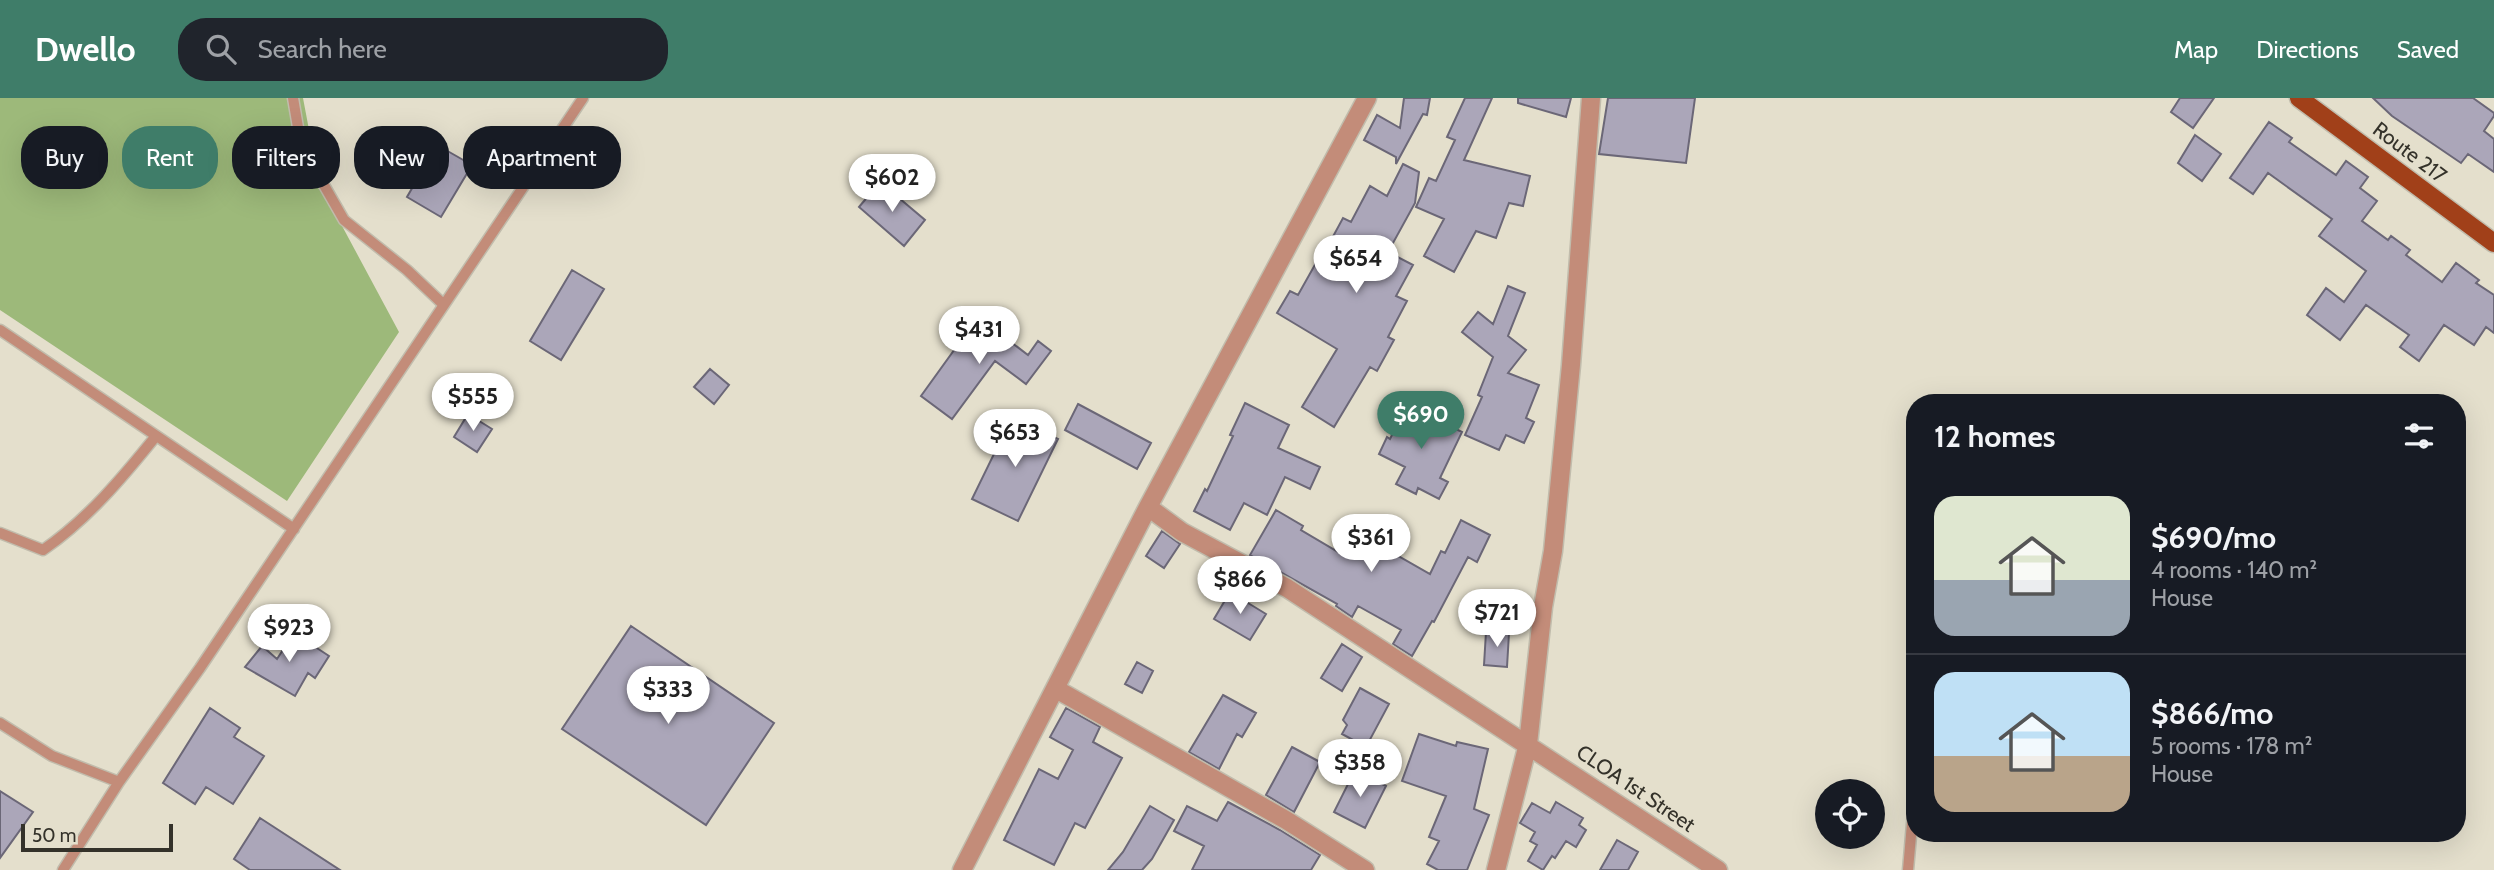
<!DOCTYPE html>
<html lang="en">
<head>
<meta charset="utf-8">
<style>
  :root { --surface:#171b24; --page:#20242c; --text:#f1f3f6; --muted:#9ea1a6; --line:#363941; --accent:#3f7d69 }
  body { margin:0; font-family:Cabin,sans-serif; background:var(--page); color:var(--text); height:100vh; display:flex; flex-direction:column; font-size:26px; white-space:nowrap }
  * { box-sizing:border-box; margin:0 }
  p { font-size:23px; color:var(--muted) }
  .icon { flex:none; width:38px; height:38px; fill:none; stroke:currentColor; stroke-width:2; stroke-linecap:round; stroke-linejoin:round }
  .map { position:relative; flex:1; overflow:hidden }
  .sheet { position:absolute; left:1906px; top:296px; width:560px; height:448px; display:flex; flex-direction:column; background:var(--surface); border-radius:28px; box-shadow:0 7px 28px #0002 }
  .sheet>* { flex:none }
  .top-card { position:absolute; left:21px; top:28px; width:665px; height:63px; display:flex; gap:14px }
  .fabs { position:absolute; left:1815px; top:681px; display:grid; gap:14px }
  .fabs a { display:grid; place-items:center; width:70px; height:70px; border-radius:50%; background:var(--surface); box-shadow:0 7px 28px #0002; font-size:35px }
  .scale { position:absolute; left:21px; bottom:18px; width:152px; box-sizing:border-box; padding-left:7px; border:4px solid #34322a; border-top:0; font-size:19px; line-height:24px; white-space:nowrap; color:#34322a; -webkit-text-stroke:5px #e4dfcc; paint-order:stroke }
  .price { position:absolute; translate:-50% -60px; padding:0 16px; border-radius:24px; background:#fff; color:#222; font-size:23px; line-height:46px; filter:drop-shadow(0 2px 4px #0008) }
  .price::after { content:''; position:absolute; left:50%; top:42px; width:21px; height:16px; margin-left:-10px; background:inherit; clip-path:polygon(0 0,100% 0,50% 100%) }
  .price.current { background:var(--accent); color:#fff }
  ul { padding:0; list-style:none }
  li { display:flex; align-items:center; gap:21px; height:175px; padding:0 28px }
  li+li { border-top:2px solid var(--line) }
  li span { display:grid; place-items:center; flex:none; width:196px; height:140px; border-radius:21px; color:#555 }
  li>.icon { margin-inline-start:auto }
  span .icon { width:84px; height:84px; fill:#fffc; stroke-width:1 }
  li b { font-size:30px }
  h2 { display:flex; justify-content:space-between; align-items:center; height:84px; padding:0 28px; font-size:30px }
  .chip { padding:0 24px; border-radius:28px; background:var(--surface); box-shadow:0 7px 28px #0002; font-size:24px; line-height:63px }
  .chip.current { background:var(--accent); color:#fff }
  header { display:flex; align-items:center; gap:42px; box-sizing:border-box; height:98px; padding:0 35px; background:var(--accent); color:#fff }
  header strong { font-size:33px }
  nav { display:flex; gap:38px; margin-inline-start:auto; font-size:24px }
  .search { width:490px; height:63px; background:var(--page); display:flex; align-items:center; gap:18px; box-sizing:border-box; padding:0 24px; border-radius:28px; color:var(--muted); font-size:26px }
  .map>svg:first-child { display:block }
  .green { fill:#9db97a }
  .building { fill:#aba6b9; stroke:#6b6777; stroke-width:2 }
  .lines { fill:none; stroke-linecap:round; stroke-linejoin:round }
  .lane-casing { stroke:#c1bcac; stroke-width:13 }
  .street-casing { stroke:#c1bcac; stroke-width:21 }
  .primary-casing { stroke:#c1bcac; stroke-width:21 }
  .lane { stroke:#c38c79; stroke-width:10 }
  .street { stroke:#c38c79; stroke-width:18 }
  .primary { stroke:#a14019; stroke-width:18 }
  .labels { text-anchor:middle; dominant-baseline:central; stroke-width:6; stroke-linejoin:round; paint-order:stroke }
  .street-label { font-size:21px; fill:#34322a; stroke:#e4dfcc }
</style>
</head>
<body>
<header>
<strong>Dwello</strong>
<div class="search"><svg class="icon" aria-label="search" viewBox="0 0 24 24"><circle cx="10" cy="10" r="6"/><path d="M15 15l6 6"/></svg>Search here</div>
<nav><a>Map</a><a>Directions</a><a>Saved</a></nav>
</header>
<div class="map">
<svg width="2494" height="772" viewBox="0 0 2494 772">
  <rect width="100%" height="100%" fill="#e4dfcc"/>
  <path class="green" d="M0,0H303L319,85L399,234L287,403L0,212Z"/>
  <path class="building" d="M1404,0H1430L1427,17L1423,16L1396,66V59L1364,42L1377,17L1400,30Z
    M1465,0H1492L1464,62L1530,78L1523,108L1509,105L1496,140L1476,133L1454,174L1424,158L1444,121L1416,109L1429,80L1436,83L1455,42L1447,39Z
    M1518,0H1571L1566,19L1518,5Z
    M1608,0H1695L1686,65L1599,56Z
    M2180,0H2214L2193,30L2171,14Z
    M2373,0H2473L2494,15V18L2484,33L2494,41V74L2468,56L2461,65L2392,18Z
    M2269,24L2292,40L2289,44L2336,77L2346,63L2368,79L2360,90L2377,103L2362,123L2388,142L2391,138L2410,152L2406,157L2442,184L2456,165L2479,182L2476,185L2494,197V235L2486,229L2474,247L2444,227L2419,263L2400,249L2409,237L2366,207L2340,242L2307,217L2326,190L2344,204L2366,173L2319,138L2332,121L2268,75L2253,96L2230,80Z
    M2195,37L2221,56L2202,83L2178,65Z
    M437,47L472,67L441,119L407,99Z
    M1403,66L1419,74L1415,105L1388,154L1413,167L1396,198L1407,203L1388,239L1394,242L1377,273L1370,269L1334,329L1302,309L1337,251L1277,215L1290,193L1298,197L1321,156L1323,157L1343,120L1351,124L1370,88L1387,98Z
    M880,84L925,122L904,148L859,109Z
    M572,172L604,191L561,262L530,243Z
    M1508,188L1525,195L1508,238L1526,252L1508,275L1539,287L1526,320L1534,324L1524,345L1506,337L1499,352L1465,337L1482,299L1478,297L1493,259L1462,234L1478,214L1493,226Z
    M978,219L1028,257L1038,243L1051,253L1026,286L995,263L952,321L921,298Z
    M710,271L729,287L714,306L694,289Z
    M1245,305L1289,327L1278,350L1320,369L1310,391L1285,379L1267,417L1244,405L1230,432L1194,413L1205,391L1207,393L1233,338L1230,337Z
    M1078,306L1151,345L1137,371L1065,332Z
    M1407,307L1462,334L1440,380L1448,384L1439,401L1418,390L1416,396L1396,386L1405,369L1379,356L1387,339L1390,341Z
    M468,316L492,331L477,354L454,339Z
    M1012,319L1058,341L1018,423L972,401Z
    M1276,412L1303,428L1301,432L1345,458L1362,427L1392,444L1388,452L1430,476L1441,453L1445,455L1461,422L1490,437L1477,464L1468,459L1434,524L1432,523L1412,558L1393,546L1401,532L1358,508L1352,519L1336,508L1337,506L1250,457Z
    M1162,433L1180,446L1164,470L1146,458Z
    M1230,494L1266,516L1250,542L1214,521Z
    M631,528L774,625L706,727L562,631Z
    M1486,534L1509,535L1507,569L1484,567Z
    M294,535L329,558L315,580L308,575L295,598L245,569L262,548L277,561Z
    M1342,546L1362,559L1342,593L1321,580Z
    M1137,564L1153,573L1142,595L1125,586Z
    M1360,590L1389,606L1366,649L1342,636L1347,627L1343,622Z
    M1223,597L1256,615L1242,639L1237,636L1219,671L1189,654Z
    M210,610L240,630L234,639L264,658L233,706L206,689L195,706L163,685Z
    M1066,610L1100,629L1093,644L1122,660L1085,730L1075,725L1054,767L1004,742L1039,671L1058,681L1073,652L1050,639Z
    M1419,636L1456,648L1457,644L1488,651L1474,711L1489,717L1467,772H1438L1427,766L1439,743L1429,739L1446,698L1402,683Z
    M1292,649L1320,664L1294,714L1266,697Z
    M1355,672L1386,688L1365,730L1334,714Z
    M0,693L33,714L0,760Z
    M1228,704L1280,732L1320,757L1311,772H1192L1204,748L1174,733L1187,708L1217,723Z
    M1556,704L1583,720L1579,727L1586,732L1576,749L1566,743L1555,760L1552,758L1543,772L1528,763L1537,747L1530,743L1535,734L1520,725L1532,705L1550,715Z
    M1150,708L1174,722L1152,761L1142,772H1108L1123,754Z
    M260,720L340,772H250L234,761Z
    M1617,742L1638,754L1628,772H1600Z"/>
  <g class="lines">
    <defs>
      <path id="lane" d="M293,0L301,47L344,122L407,172L444,207
        M0,232L294,431
        M0,435L43,452C87,422 123,379 156,338
        M0,625L52,658L119,684
        M63,772L119,684L200,570L583,0
        M1908,772L1914,703"/>
      <path id="street" d="M1148,409L1182,434L1287,490L1718,772
        M1056,591L1286,722L1365,772
        M962,772L1148,409L1367,0
        M1496,772L1528,646L1543,509L1553,453L1571,267L1591,0"/>
      <path id="primary" d="M2299,0L2494,145"/>
    </defs>
    <use href="#lane" class="lane-casing"/>
    <use href="#street" class="street-casing"/>
    <use href="#primary" class="primary-casing"/>
    <use href="#lane" class="lane"/>
    <use href="#street" class="street"/>
    <use href="#primary" class="primary"/>
  </g>
  <g class="labels">
    <g class="street-label">
      <text transform="translate(2410 54) rotate(37)">Route 217</text>
      <text transform="translate(1636 690) rotate(34)">CLOA 1st Street</text>
    </g>
  </g>
</svg>
<div class="fabs">
<a><svg class="icon" aria-label="locate" viewBox="0 0 24 24"><circle cx="12" cy="12" r="6"/><path d="M12 2v4M12 18v4M2 12h4M18 12h4"/></svg></a>
</div>
<div class="scale">50 m</div>
<b class="price" style="left:892px;top:116px">$602</b>
<b class="price" style="left:1356px;top:197px">$654</b>
<b class="price" style="left:979px;top:268px">$431</b>
<b class="price" style="left:473px;top:335px">$555</b>
<b class="price current" style="left:1421px;top:353px">$690</b>
<b class="price" style="left:1015px;top:371px">$653</b>
<b class="price" style="left:1371px;top:476px">$361</b>
<b class="price" style="left:1240px;top:518px">$866</b>
<b class="price" style="left:1497px;top:551px">$721</b>
<b class="price" style="left:289px;top:566px">$923</b>
<b class="price" style="left:668px;top:628px">$333</b>
<b class="price" style="left:1360px;top:701px">$358</b>
<div class="top-card">
<a class="chip">Buy</a>
<a class="chip current">Rent</a>
<a class="chip">Filters</a>
<a class="chip">New</a>
<a class="chip">Apartment</a>
</div>
<section class="sheet">
<h2>12 homes<svg class="icon" aria-label="filters" viewBox="0 0 24 24"><path d="M4 7h16M4 17h16"/><circle cx="9" cy="7" r="2"/><circle cx="15" cy="17" r="2"/></svg></h2>
<ul>
<li><span style="background:linear-gradient(#dfe7d0 60%,#9aa5b1 0)"><svg class="icon" aria-label="home" viewBox="0 0 24 24"><path d="M3 11l9-7 9 7M6 9v11h12V9"/></svg></span><div><b>$690/mo</b><p>4 rooms · 140 m²</p><p>House</p></div></li>
<li><span style="background:linear-gradient(#bfe0f5 60%,#b9a48a 0)"><svg class="icon" aria-label="home" viewBox="0 0 24 24"><path d="M3 11l9-7 9 7M6 9v11h12V9"/></svg></span><div><b>$866/mo</b><p>5 rooms · 178 m²</p><p>House</p></div></li>
</ul>
</section>
</div>
</body>
</html>
